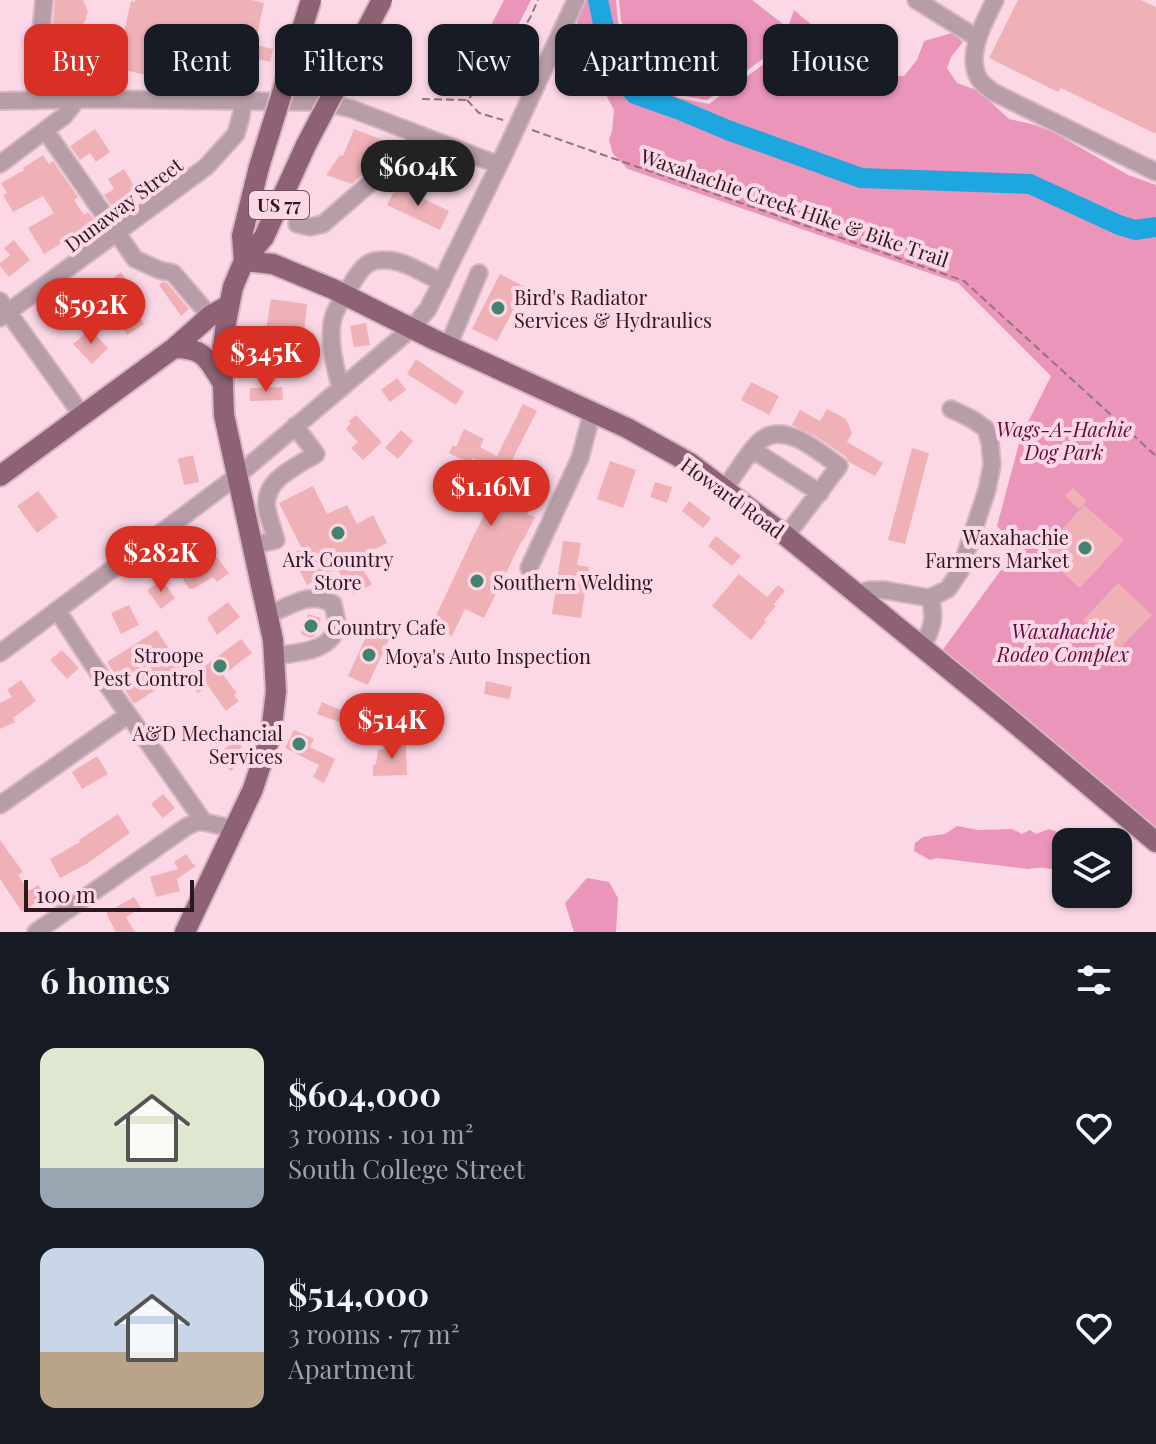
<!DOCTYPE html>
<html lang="en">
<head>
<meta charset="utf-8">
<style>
  :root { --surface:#171b24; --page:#242831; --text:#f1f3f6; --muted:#9ea1a6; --accent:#d93025 }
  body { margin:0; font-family:"Playfair Display",serif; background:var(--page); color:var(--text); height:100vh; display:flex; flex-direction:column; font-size:30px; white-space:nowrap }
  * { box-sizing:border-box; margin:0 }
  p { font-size:26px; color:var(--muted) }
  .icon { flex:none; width:44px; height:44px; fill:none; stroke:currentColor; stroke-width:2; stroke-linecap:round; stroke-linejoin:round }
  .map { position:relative; height:932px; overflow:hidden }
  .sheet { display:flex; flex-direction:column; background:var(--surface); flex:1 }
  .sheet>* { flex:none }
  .hud { position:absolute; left:24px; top:24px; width:1108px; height:72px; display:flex; gap:16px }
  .controls { position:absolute; left:1052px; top:828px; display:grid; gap:16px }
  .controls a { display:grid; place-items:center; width:80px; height:80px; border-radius:16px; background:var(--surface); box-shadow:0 2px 6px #0004; font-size:40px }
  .scale { position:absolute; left:24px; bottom:20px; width:170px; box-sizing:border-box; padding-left:8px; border:4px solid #2d1821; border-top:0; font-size:22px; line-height:28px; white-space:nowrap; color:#2d1821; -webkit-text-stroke:6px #fcd8e6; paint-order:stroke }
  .price { position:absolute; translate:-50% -68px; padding:0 18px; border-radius:28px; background:var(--accent); color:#fff; font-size:26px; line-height:52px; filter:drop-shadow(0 2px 4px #0008) }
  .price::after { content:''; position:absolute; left:50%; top:48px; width:24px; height:18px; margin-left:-12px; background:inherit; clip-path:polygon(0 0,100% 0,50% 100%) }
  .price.on { background:#222; color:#fff }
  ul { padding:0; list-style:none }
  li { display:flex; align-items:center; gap:24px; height:200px; padding:0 40px }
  li span { display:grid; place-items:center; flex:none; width:224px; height:160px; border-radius:16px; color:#555 }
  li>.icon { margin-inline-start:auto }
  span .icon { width:96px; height:96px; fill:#fffc; stroke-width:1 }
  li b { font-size:34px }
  h2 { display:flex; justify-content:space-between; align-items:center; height:96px; padding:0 40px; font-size:34px }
  .pill { padding:0 28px; border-radius:16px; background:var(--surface); box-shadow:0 2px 6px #0004; font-size:28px; line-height:72px }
  .pill.on { background:var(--accent); color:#fff }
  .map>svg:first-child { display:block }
  .green { fill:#ea95b9 }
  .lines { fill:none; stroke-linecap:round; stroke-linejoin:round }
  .river { stroke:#1ea7df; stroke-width:20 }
  .building { fill:#efb1b6 }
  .minor-casing { stroke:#d7b5c3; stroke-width:20 }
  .major-casing { stroke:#d7b5c3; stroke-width:24 }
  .path { stroke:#917580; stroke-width:2; stroke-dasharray:8 4; stroke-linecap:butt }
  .minor { stroke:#b79da7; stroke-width:16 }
  .major { stroke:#8e6274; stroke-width:20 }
  .major-bridge-casing { stroke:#d7b5c3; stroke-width:24; stroke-linecap:butt }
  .major-bridge { stroke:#8e6274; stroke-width:20 }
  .poi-dot { fill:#42826f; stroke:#fcd8e6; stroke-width:3 }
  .labels { text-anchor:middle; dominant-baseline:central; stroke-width:8; stroke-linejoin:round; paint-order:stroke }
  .shield { fill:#fcd8e6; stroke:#6b525c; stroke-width:2 }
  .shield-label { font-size:18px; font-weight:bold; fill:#2d1821 }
  .street-label { font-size:20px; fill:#2d1821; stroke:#fcd8e6 }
  .poi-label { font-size:20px; fill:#2d1821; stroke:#fcd8e6; text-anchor:start }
  .park-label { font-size:20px; font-style:italic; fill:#65083e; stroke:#fcd8e6 }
</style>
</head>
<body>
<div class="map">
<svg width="1156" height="932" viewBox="0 0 1156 932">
  <rect width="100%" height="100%" fill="#fcd8e6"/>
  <path class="green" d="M504,0H531L514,33L496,49L485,37Z
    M585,0H616L618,23L647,77L678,98L709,104L779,53L794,10L854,60L878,77L904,76L917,60L924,41L952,33L963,42L951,57L947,68L957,83L979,91L1009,119L1035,125L1055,133L1128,175L1156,185V842L936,659L1017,548L997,526L1021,436L1051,376L958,283L628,169L613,154L609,140L612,131L614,110L597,78L576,57C574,36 576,19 585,0Z
    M619,0H752L783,24L775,50L707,100L679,95L649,74L621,21Z
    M957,826L978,830L1012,829L1022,834L1030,830L1036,834L1049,829L1088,842H1066V873C1053,869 1042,866 1029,869L937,858L930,860L914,851L915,843L923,837L945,834Z
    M587,878L609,882L618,898L616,932H574L565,903Z"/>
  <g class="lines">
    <path class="river" d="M598,0L612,65L635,94L680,110L730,131L861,178L1030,184L1119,225L1135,230L1156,227"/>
  </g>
  <path class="building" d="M55,0H83L88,11L85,21L81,26L68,31L57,27L53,23Z
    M135,0H252L264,3L255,45L273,49L270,62L252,58L248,72L173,55L167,80L116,68L131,1L135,2Z
    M1018,0H1141L1156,7V134L1061,88L1058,92L989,58Z
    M670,55L684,61L694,76L683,78L670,65Z
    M61,56L98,64L94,82L57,74Z
    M95,129L110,152L96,162L90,153L80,160L70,146Z
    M354,129L385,141L378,161L352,184L326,175L340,155L343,156Z
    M43,155L49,164L53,161L78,197L74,200L84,215L88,212L96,222L44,254L28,228L54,213L43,196L13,212L3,195L7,193L1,183L24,170L23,168Z
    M124,169L138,193L113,208L104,195L114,189L108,179Z
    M397,186L449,211L440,230L387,205Z
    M14,240L30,260L9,277L0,266V263L10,255L4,248Z
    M121,272L133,290L124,296L112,279Z
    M500,274L525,287L497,341L472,329Z
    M162,282L167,283L189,309L181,316L159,285Z
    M271,299L307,304L301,361L262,355Z
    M131,303L144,324L127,335L114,314Z
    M366,323L370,345L354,347L350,326Z
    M90,329L108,348L92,364L73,344Z
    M416,359L464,392L456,405L407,374Z
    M397,378L406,390L390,402L381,390Z
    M751,382L779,396L769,415L741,400Z
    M282,387L283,400L250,401V388Z
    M523,404L537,411L511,462L514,463L509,472L540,486L527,514L535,517L523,541L522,540L484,618L465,609L452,636L431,626L475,533L491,502L495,504L502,486L486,479L492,467L472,458L470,463L449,453L453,445L456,447L464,429L484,439L480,447L497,456Z
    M827,409L846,419L852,433L847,442L883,463L875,476L849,462L846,457L817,437L792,425L800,410L820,421Z
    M356,415L382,442L363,460L351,448L358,442L346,429L351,423L349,421Z
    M401,430L413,441L398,459L385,448Z
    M912,448L929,453L905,544L888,540Z
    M193,455L199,482L184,485L178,459Z
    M610,461L636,470L623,508L597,499Z
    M655,482L672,487L667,503L650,497Z
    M313,486L327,514L347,505L357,524L373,515L387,543L356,559L372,584L354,595L337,569L307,585L291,554L302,549L279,503Z
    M1073,488L1087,501L1079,509L1065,496Z
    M38,491L58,517L37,533L17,506Z
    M689,501L711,518L703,528L682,511Z
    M1084,505L1124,540L1080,588L1041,553Z
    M197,531L229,573L217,582L213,577L193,589H189L177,569L197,556L185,540Z
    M716,536L741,556L732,566L708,546Z
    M563,541L581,543L577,565L589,567L581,618L552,614Z
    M739,574L767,597L778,585L785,591L774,604L776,606L764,620L766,622L751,640L712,606Z
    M162,580L175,598L161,609L147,590Z
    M1118,583L1152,615L1116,652L1083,620Z
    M228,602L240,617L217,635L207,618Z
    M129,605L139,625L121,634L111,613Z
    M308,614L321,618L315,636L311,638L301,634Z
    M371,626L391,635L368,685L348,676Z
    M157,630L183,672L134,704L107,662Z
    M241,639L252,653L223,675L237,693L234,695L239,701L226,711L208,686L198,693L188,679Z
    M62,650L79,668L67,679L50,660Z
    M21,680L36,701L13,718L15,722L0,729V703L12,697L7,690Z
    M486,681L512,687L509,699L484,694Z
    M322,702L343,711L339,722L317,714Z
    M236,726H246L245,744H240L242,747L233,753L240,764L230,771L223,760L214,767L207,757L215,751L217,754L235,741Z
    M294,730L314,739L310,747L335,759L324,783L313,777L319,765L285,748Z
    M391,743H406L407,775L373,776V765L376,764L378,750L391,749Z
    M97,756L108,774L82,789L72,772Z
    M163,794L175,808L163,818L151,804Z
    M118,814L130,833L85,865L60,878L50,859L80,842L79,840Z
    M0,840L23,872L18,875L29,891L38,885L46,896L22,912L0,879Z
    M186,854L193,864H195L196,866L177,879L180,891L156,897L150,877L178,869L174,862Z
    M134,897L141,908L126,917L135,932H116L106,913Z"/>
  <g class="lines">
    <defs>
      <path id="minor" d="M916,0L977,38
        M995,0C984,22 965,55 979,79C982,84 988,88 993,92L1156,172
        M0,101L96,99L319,102L352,109L499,165
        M34,101L44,0
        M45,130L135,259L159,270L173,273L210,316
        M0,164L64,116L77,100
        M297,224L310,227L323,224L392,164L421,135
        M0,301L82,415
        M0,318L206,167L236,134L241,116L243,101
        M448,346L479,273
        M341,388C335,368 327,335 334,315C338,304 346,293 352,283C361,269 367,259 385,260C404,260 424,274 442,282
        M753,450L820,493
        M724,489C736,474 746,455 759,442C783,419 819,452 839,466L786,536
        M254,545L276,540C273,530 269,519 267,509C262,480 296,467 316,454L295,426
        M529,568L580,458L592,413
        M856,594L870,590H884L930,598L948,589L960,571L987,490L992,465L990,443L986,429L972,419L951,409
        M57,610L89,659L204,822L235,829
        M269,614C292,606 309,590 333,604C334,610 337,619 337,624C333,653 296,652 275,656
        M922,648C932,628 936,619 930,598
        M0,653L237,476L412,328L428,309L499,165L576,0
        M0,805L128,715
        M36,932L186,827L196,822H204"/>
      <path id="major" d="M244,261L273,264L333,289L435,340L627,428L690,463L786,536L1005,715L1156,842
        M244,261L242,236L259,167
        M174,348C204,348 207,358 222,382
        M0,476L174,348L210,316L229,305
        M185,932L253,789L271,734L276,691L273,640L224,415L222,357L226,322L233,287L244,261L264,237L306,145"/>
    </defs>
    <use href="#minor" class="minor-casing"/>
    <use href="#major" class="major-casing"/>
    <path class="path" d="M452,50L501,60
      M422,99L467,100L490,79L530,18L538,0
      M467,100L479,113L503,120
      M532,130L964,281L1156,456"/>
    <use href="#minor" class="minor"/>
    <use href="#major" class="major"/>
    <defs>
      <path id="major-bridge" d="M306,145L382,0
        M259,167L311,0"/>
    </defs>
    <use href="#major-bridge" class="major-bridge-casing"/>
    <use href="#major-bridge" class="major-bridge"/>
  </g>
  <g class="poi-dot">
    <circle cx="498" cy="308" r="8"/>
    <circle cx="338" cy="533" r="8"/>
    <circle cx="1085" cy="548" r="8"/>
    <circle cx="477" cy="581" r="8"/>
    <circle cx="311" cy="626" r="8"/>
    <circle cx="369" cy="655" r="8"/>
    <circle cx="220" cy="666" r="8"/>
    <circle cx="299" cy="744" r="8"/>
  </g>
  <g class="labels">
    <rect class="shield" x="249" y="191" width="60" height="28" rx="6"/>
    <g class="shield-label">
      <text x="279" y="205">US 77</text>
    </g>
    <g class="street-label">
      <text transform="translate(123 204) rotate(-37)">Dunaway Street</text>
      <text transform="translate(795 207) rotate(19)">Waxahachie Creek Hike &amp; Bike Trail</text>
      <text transform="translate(733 497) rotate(36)">Howard Road</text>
    </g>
    <g class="poi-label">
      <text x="514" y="296">Bird's Radiator<tspan x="514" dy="23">Services &amp; Hydraulics</tspan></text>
      <text x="1069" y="536" text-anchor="end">Waxahachie<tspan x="1069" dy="23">Farmers Market</tspan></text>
      <text x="338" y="558" text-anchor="middle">Ark Country<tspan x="338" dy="23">Store</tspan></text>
      <text x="493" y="581">Southern Welding</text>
      <text x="327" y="626">Country Cafe</text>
      <text x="204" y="654" text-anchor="end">Stroope<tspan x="204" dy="23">Pest Control</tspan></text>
      <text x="385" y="655">Moya's Auto Inspection</text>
      <text x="283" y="732" text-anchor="end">A&amp;D Mechancial<tspan x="283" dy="23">Services</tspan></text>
    </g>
    <g class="park-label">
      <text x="1064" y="428">Wags-A-Hachie<tspan x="1064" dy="23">Dog Park</tspan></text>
      <text x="1063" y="630">Waxahachie<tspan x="1063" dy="23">Rodeo Complex</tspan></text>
    </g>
  </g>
</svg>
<div class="controls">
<a><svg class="icon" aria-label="layers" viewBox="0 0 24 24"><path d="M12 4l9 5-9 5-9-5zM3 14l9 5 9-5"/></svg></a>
</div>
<div class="scale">100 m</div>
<b class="price on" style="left:418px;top:208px">$604K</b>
<b class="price" style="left:91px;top:346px">$592K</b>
<b class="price" style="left:266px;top:394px">$345K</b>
<b class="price" style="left:491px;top:528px">$1.16M</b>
<b class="price" style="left:161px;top:594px">$282K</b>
<b class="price" style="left:392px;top:761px">$514K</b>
<div class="hud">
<a class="pill on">Buy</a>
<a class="pill">Rent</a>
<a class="pill">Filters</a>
<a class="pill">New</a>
<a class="pill">Apartment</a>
<a class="pill">House</a>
</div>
</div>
<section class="sheet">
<h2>6 homes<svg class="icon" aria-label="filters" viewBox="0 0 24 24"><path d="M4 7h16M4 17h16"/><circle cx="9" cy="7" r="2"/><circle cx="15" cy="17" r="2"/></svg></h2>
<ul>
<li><span style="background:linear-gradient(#dfe7d0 75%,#9aa5b1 0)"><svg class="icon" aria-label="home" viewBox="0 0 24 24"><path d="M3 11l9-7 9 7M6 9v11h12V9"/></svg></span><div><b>$604,000</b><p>3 rooms · 101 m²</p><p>South College Street</p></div><svg class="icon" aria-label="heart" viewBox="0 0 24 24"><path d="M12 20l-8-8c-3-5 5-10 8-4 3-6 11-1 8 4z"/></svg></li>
<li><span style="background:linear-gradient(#c9d6e8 65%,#b9a48a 0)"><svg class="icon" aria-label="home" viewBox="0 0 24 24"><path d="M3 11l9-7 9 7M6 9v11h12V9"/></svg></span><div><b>$514,000</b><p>3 rooms · 77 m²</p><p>Apartment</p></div><svg class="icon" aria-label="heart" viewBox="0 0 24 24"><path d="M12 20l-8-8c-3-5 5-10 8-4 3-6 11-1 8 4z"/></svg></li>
</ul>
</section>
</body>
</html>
